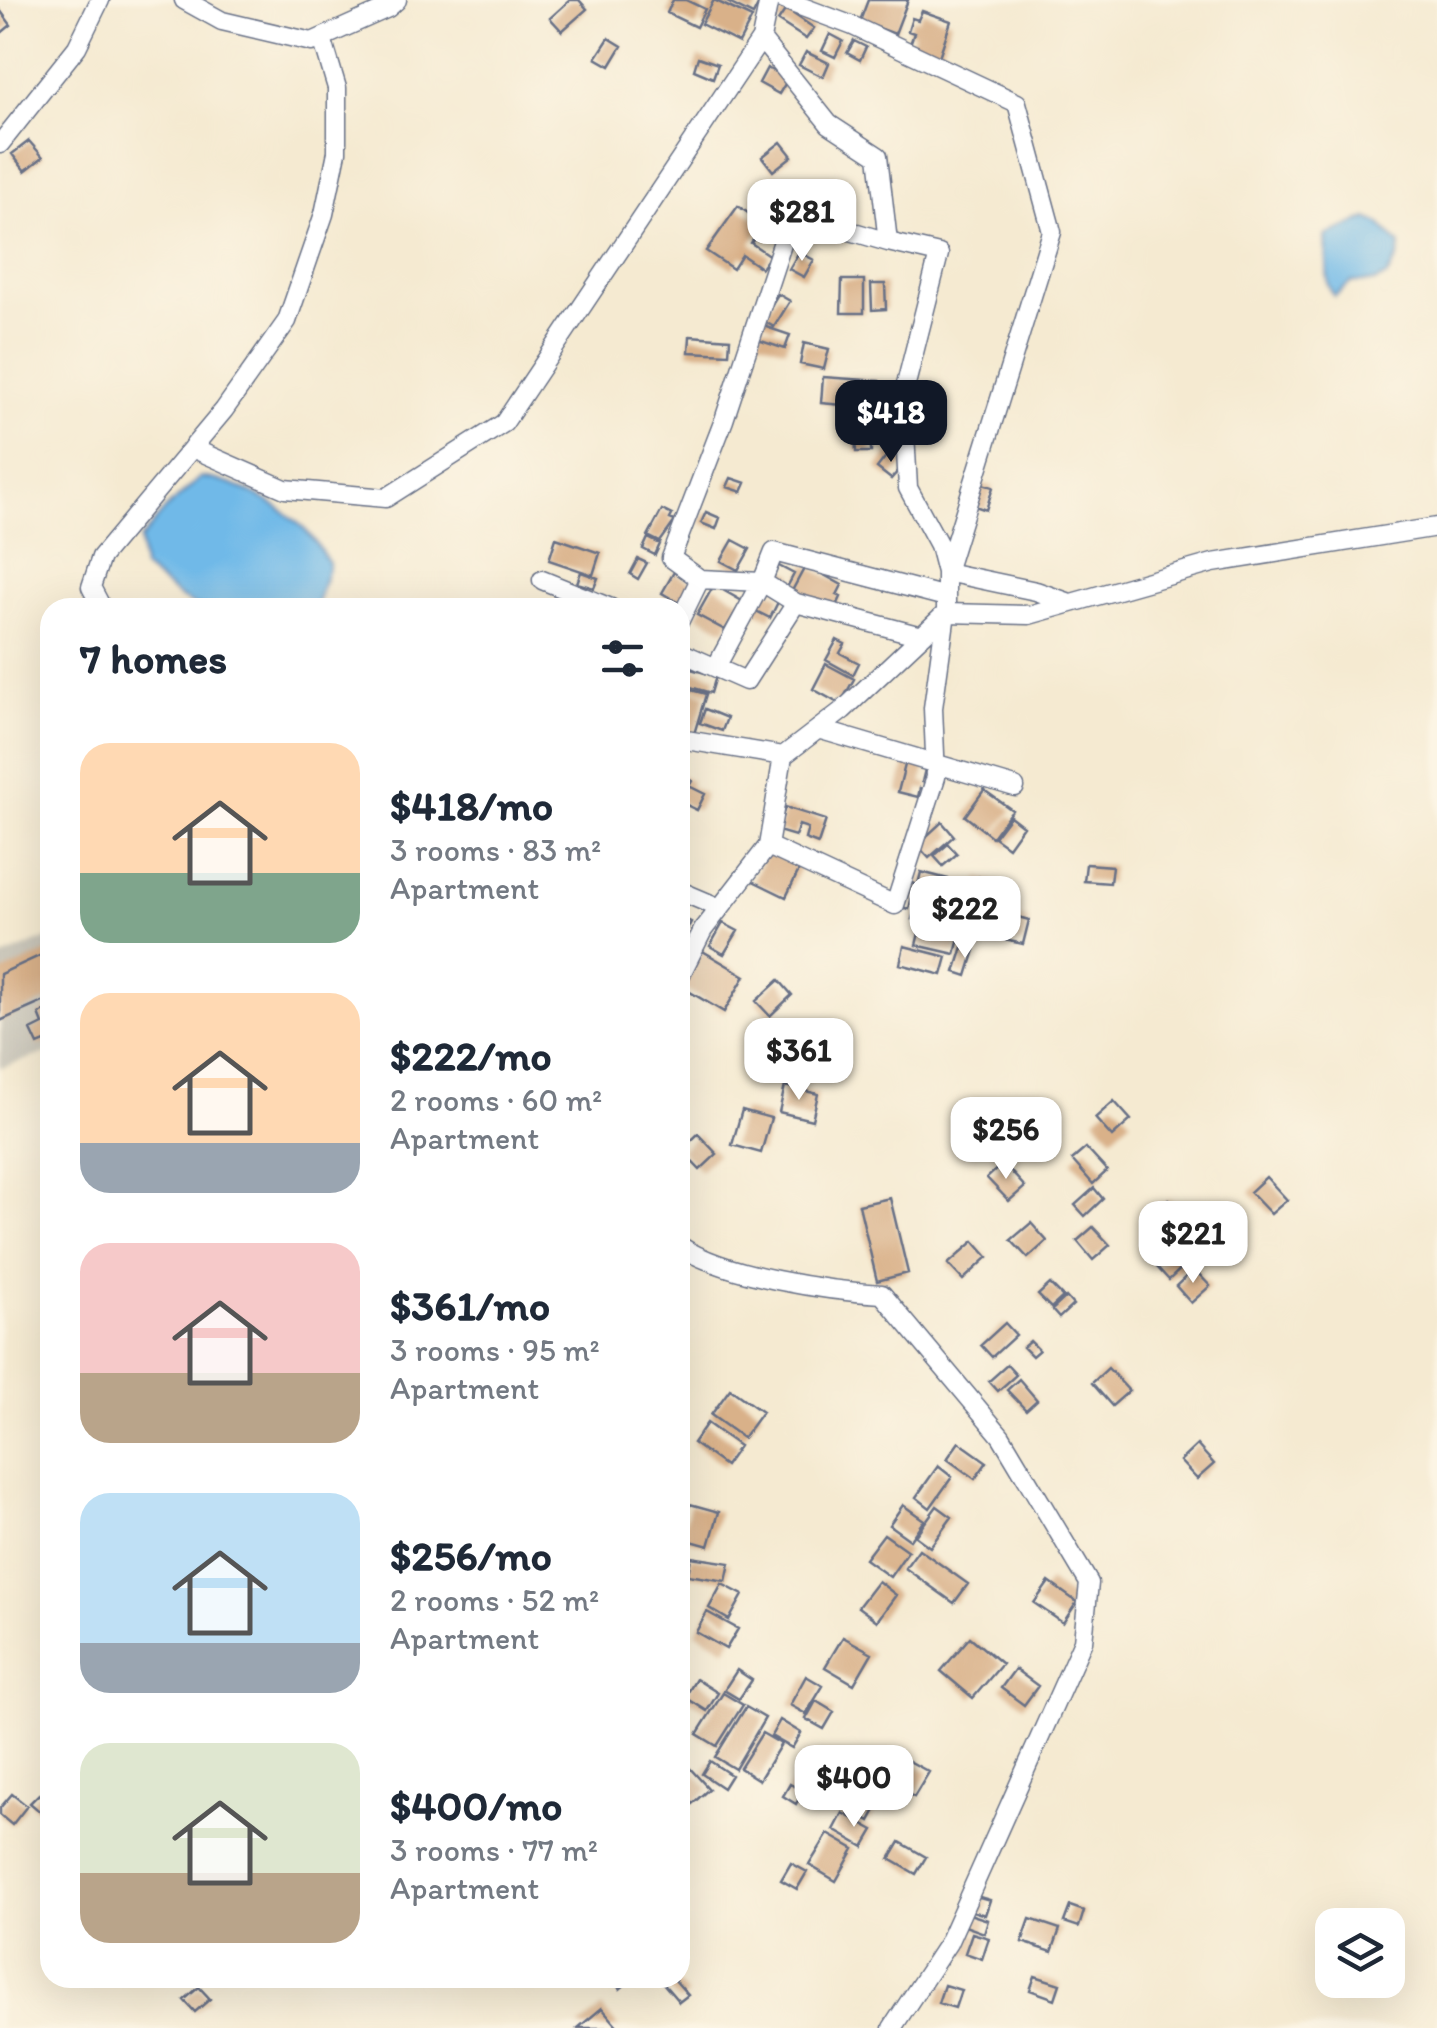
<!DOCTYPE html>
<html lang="en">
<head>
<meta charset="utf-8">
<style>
  :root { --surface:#fff; --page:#f6f6f7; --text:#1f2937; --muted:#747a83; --accent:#111827 }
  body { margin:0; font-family:Itim,sans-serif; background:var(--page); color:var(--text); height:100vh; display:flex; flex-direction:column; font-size:38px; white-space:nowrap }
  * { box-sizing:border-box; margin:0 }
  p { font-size:32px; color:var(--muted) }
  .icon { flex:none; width:55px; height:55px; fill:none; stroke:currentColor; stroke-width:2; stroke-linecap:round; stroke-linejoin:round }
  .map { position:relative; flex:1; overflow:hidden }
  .drawer { position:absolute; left:40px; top:598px; width:650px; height:1390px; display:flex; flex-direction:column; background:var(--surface); border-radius:30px; box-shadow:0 10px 40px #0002 }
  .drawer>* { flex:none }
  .controls { position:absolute; left:1315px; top:1908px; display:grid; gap:20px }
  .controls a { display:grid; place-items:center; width:90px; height:90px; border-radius:20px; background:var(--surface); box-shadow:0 10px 40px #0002; font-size:50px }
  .price { position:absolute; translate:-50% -85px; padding:0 22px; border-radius:20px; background:#fff; color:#222; font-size:32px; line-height:65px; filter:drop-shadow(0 2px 5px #0008) }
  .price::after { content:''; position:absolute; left:50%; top:60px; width:30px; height:22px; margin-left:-15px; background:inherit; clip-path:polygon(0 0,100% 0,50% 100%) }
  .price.active { background:var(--accent); color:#fff }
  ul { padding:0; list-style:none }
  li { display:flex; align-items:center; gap:30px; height:250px; padding:0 40px }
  li span { display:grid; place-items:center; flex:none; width:280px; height:200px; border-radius:30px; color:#555 }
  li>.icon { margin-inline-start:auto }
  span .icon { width:120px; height:120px; fill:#fffc; stroke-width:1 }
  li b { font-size:42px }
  h2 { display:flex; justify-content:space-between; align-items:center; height:120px; padding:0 40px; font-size:42px }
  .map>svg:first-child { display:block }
  .industrial { fill:#c8c4b8 }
  .water { fill:#70b9e8; stroke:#4674a3; stroke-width:2.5 }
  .building { fill:#d9b189 }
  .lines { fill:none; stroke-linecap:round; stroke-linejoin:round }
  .street-casing { stroke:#677086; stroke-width:21 }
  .street { stroke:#fff; stroke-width:18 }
</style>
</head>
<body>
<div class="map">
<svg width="1437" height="2028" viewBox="0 0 1437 2028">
  <rect width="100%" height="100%" fill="#fcf5e5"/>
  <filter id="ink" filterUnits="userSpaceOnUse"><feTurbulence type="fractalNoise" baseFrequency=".01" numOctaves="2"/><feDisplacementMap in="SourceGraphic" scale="20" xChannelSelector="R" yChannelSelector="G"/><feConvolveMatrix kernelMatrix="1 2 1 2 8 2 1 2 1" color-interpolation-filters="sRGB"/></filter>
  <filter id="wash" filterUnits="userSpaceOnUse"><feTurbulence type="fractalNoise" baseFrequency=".0048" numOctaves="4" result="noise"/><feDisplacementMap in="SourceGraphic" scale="40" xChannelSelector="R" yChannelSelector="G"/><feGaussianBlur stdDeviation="2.25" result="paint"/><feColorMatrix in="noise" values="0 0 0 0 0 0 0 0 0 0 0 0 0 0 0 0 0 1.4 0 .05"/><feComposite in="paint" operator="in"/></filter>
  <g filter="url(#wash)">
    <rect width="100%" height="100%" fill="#f5ead1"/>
    <path class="industrial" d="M50,937V1052L0,1068V958Z"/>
    <path class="water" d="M1368,218L1380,224L1400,245L1398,257L1387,276L1375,282H1352L1334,296L1328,285L1326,236Z
      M201,477C238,483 280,503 306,531C315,540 322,553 329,564L316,607H199L181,598L143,568L140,540L167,508Z"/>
    <g id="blocks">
      <path class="building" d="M570,0H579L587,9L562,31L550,18Z
        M673,0H686L705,9L696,27L667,13Z
        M714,0L752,18L739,43L701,24Z
        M723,0H758L760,1L753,15Z
        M868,0H908L895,34L860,21Z
        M786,9L814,28L806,39L778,21Z
        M0,10L11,25L0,34Z
        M922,11L951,21L939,57L909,47L914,33L908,31L912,18L918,20Z
        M830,34L843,41L835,57L822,51Z
        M609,38L622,46L610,66L596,58Z
        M854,41L866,47L860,60L847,53Z
        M806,52L829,63L823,77L799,65Z
        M698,57L718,64L713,78L694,70Z
        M767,68L788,79L779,94L759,83Z
        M29,141L43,157L25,171L12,154Z
        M781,142L792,156L773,171L762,157Z
        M738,206L764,224L751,243L770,256L761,268L742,255L733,269L706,251Z
        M799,252L814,260L804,277L789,269Z
        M842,280H864V313H841Z
        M871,284H885L886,309L872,310Z
        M778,294L790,301L774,327L762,320Z
        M763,326L790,335L785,349L758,340Z
        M690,336L730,339L729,354L689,352Z
        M804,343L829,349L824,369L800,364Z
        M823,377L879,381L877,408L821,403Z
        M888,392L899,400L892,410L881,400Z
        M924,409L931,416L922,425L915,418Z
        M871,433V452H856L855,434Z
        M881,435L892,443L887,450L876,443Z
        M891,450L906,462L891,479L877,468Z
        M731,478L746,483L742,492L727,487Z
        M979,483L993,487L986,510L972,505Z
        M662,510L672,515L670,519L675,521L660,542L648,536Z
        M706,512L720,518L716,529L701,523Z
        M556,538L600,553L593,575L549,560Z
        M648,538L660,544L655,555L643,549Z
        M733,540L750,549L738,570L721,561Z
        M638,559L647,563L638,579L630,574Z
        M777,565L794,574L785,591L768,583Z
        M806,565L842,585L837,595L841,597L836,608L828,610L792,591Z
        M581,572L598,578L594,588L577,583Z
        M674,572L693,583L681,604L662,593Z
        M714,585L742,601L725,630L697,615Z
        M765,588L781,596L770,618L754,610Z
        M837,640L845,644L840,653L859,663L853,675L826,660Z
        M826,664L854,679L840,704L813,689Z
        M680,666L716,676L711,693L680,684Z
        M680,687L706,694L694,734L680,730Z
        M705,709L727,718L722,731L700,723Z
        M906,761L926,765L922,782L929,784L927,790L920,788L918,797L898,792Z
        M680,775L692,781L689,786L705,794L697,810L680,802Z
        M984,790L1012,810L992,837L965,816Z
        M785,807L826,820L818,844L805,839L808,828L799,825L795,836L778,831Z
        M1010,816L1023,826L1008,847L994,837Z
        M942,822L954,836L929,858L917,845Z
        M948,844L957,854L943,866L934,856Z
        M767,852L800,868L786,897L753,881Z
        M1086,864L1112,866L1110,883L1084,881Z
        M921,872L948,879L940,912L913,905Z
        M979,877L1006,884L999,910L972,904Z
        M902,881L915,884L909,909L896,906Z
        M948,900L972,906L965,932L940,926Z
        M915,908L941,914L938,926L912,919Z
        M1007,914L1029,920L1023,944L1000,939Z
        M680,917L691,922L685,934L680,932Z
        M723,923L738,931L724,954L710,946Z
        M920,929L959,938L955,954L916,945Z
        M904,946L947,957L942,975L900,964Z
        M963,947L975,950L967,976L955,972Z
        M701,950L745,976L724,1012L680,986Z
        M50,951V999L0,1021V974Z
        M779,980L792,995L770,1016L756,1001Z
        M50,1009V1040L38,1045L31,1030L43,1024L39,1014Z
        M785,1086L818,1094L812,1120L779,1112Z
        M1114,1101L1131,1120L1112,1137L1095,1118Z
        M742,1110L771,1118L761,1153L732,1145Z
        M698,1134L717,1154L700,1170L681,1150Z
        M1086,1148L1107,1171L1093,1184L1072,1160Z
        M1003,1163L1025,1187L1009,1201L987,1178Z
        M1266,1177L1287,1200L1271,1214L1250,1192Z
        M1094,1188L1103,1199L1085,1216L1075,1205Z
        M890,1198L908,1273L877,1281L859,1205Z
        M1169,1199L1183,1215L1163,1232L1149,1217Z
        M1031,1223L1047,1241L1028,1258L1011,1240Z
        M1093,1227L1110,1245L1093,1260L1077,1241Z
        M974,1241L988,1257L963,1280L948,1264Z
        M1176,1250L1188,1262L1169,1280L1157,1267Z
        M1194,1269L1210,1286L1191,1303L1176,1286Z
        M1050,1284L1063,1297L1051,1308L1038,1295Z
        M1066,1297L1073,1305L1059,1318L1052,1310Z
        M1005,1323L1016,1335L992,1357L981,1345Z
        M1030,1341L1039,1350L1032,1356L1023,1347Z
        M1007,1365L1016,1375L998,1391L989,1381Z
        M1108,1368L1129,1391L1112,1406L1092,1383Z
        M1019,1379L1037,1400L1026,1410L1007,1390Z
        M730,1389L762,1412L743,1438L711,1415Z
        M707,1423L739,1446L725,1466L693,1443Z
        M959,1442L987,1462L975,1479L947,1459Z
        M1197,1445L1214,1464L1197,1479L1180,1461Z
        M938,1466L952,1477L930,1508L916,1497Z
        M690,1504L719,1512L709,1546L680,1538Z
        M903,1505L924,1520L910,1540L889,1525Z
        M937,1506L952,1517L930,1547L915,1536Z
        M884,1534L908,1551L890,1577L865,1559Z
        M919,1549L968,1584L954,1603L905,1568Z
        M691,1557L730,1563L726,1581L688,1575Z
        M878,1581L896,1595L877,1621L858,1607Z
        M1049,1582L1077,1602L1063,1623L1034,1603Z
        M722,1584L743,1595L729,1620L709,1608Z
        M707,1612L738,1629L726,1649L696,1632Z
        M843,1637L872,1653L854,1684L825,1667Z
        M970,1637L1002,1664L973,1698L941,1671Z
        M1015,1669L1038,1686L1024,1705L1001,1688Z
        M737,1670L752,1680L739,1699L724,1690Z
        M806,1676L823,1686L806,1714L790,1705Z
        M696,1679L718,1693L707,1711L685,1697Z
        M723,1693L743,1705L717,1746L697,1734Z
        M816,1701L834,1712L824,1729L806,1719Z
        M746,1707L765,1718L735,1769L715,1757Z
        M780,1720L801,1733L792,1748L771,1736Z
        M762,1733L781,1744L759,1780L740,1768Z
        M826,1760L859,1779L849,1797L816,1778Z
        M710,1761L731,1775L723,1788L702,1774Z
        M909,1761L929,1772L914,1797L894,1786Z
        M686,1764L709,1789L692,1804L680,1791V1770Z
        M790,1784L803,1791L796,1804L783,1796Z
        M811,1784L828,1794L821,1806L804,1796Z
        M859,1788L881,1801L870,1821L848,1808Z
        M12,1794L27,1806L12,1825L0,1815V1808Z
        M39,1794L50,1803V1820L30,1803Z
        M843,1813L874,1830L864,1847L834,1830Z
        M828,1834L854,1849L836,1881L809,1865Z
        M900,1842L926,1857L916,1874L890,1859Z
        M791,1863L807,1872L797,1889L781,1880Z
        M976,1896L990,1900L985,1915L972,1911Z
        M1070,1906L1084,1911L1079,1927L1064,1922Z
        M966,1913L988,1920L984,1933L962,1925Z
        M1030,1919L1060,1929L1052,1952L1022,1942Z
        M972,1933L989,1938L982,1959L965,1953Z
        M1035,1976L1060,1984L1055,1999L1030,1990Z
        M610,1978H633L620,1989Z
        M667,1978H673L688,1995L679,2002L662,1982Z
        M944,1985L961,1990L955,2008L938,2003Z
        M199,1987L210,1999L195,2012L184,2000Z
        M602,2008L619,2028H578Z"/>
    </g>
  </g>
  <g filter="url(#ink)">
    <use href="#blocks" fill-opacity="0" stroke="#677086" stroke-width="2.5"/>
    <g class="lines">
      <defs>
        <path id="street" d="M184,0L222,21L312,42L388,8L397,0
          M784,0L853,26L1017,103L1052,232L946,572L939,545L908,488L903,396L939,254L888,242
          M0,144L77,47L100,0
          M192,448L285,489L386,498L504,423L761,39
          M700,579L762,582L774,552L946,597
          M542,580L611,608
          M102,608L91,587L101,557L224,410L287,321L324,214L337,152V88L322,38
          M680,620L700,579L671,558L724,420L792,214L888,242L878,156L829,124L761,39L769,0
          M680,652L746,681L796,603L921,636
          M716,667L762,582L796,603
          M818,729L1015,787
          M680,739L783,756L843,710L946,613L1029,615L1213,563L1437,527
          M783,756L768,846L895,905L936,777L933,708L946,613V572L1036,591L1070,603
          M680,891L720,908
          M680,976L703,930L768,846
          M680,1246C724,1276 828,1291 882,1294L1001,1436L1089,1583L1083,1641L948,1943L892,2028"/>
      </defs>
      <use href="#street" class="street-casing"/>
      <use href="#street" class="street"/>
    </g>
  </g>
</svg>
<div class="controls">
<a><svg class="icon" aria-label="layers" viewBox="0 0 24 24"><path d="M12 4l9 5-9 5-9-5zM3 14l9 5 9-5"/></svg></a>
</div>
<b class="price" style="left:802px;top:264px">$281</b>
<b class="price active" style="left:891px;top:465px">$418</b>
<b class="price" style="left:965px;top:961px">$222</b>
<b class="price" style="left:799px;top:1103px">$361</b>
<b class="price" style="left:1006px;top:1182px">$256</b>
<b class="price" style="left:1193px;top:1286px">$221</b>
<b class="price" style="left:854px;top:1830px">$400</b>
<section class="drawer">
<h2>7 homes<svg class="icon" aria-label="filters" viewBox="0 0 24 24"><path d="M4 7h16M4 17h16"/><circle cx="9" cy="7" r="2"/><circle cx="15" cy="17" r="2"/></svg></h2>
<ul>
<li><span style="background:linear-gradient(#ffd9b3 65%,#7fa58c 0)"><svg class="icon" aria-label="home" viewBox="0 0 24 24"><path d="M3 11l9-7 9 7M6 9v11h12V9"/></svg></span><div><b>$418/mo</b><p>3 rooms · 83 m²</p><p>Apartment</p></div></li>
<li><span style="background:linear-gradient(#ffd9b3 75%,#9aa5b1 0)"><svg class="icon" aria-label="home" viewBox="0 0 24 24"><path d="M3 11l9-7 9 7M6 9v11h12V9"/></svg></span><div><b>$222/mo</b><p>2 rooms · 60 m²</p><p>Apartment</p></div></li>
<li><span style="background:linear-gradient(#f6c9c9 65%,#b9a48a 0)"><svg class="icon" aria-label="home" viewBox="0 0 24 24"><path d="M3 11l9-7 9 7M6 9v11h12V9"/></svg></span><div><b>$361/mo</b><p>3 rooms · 95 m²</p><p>Apartment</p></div></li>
<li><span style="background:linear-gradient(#bfe0f5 75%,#9aa5b1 0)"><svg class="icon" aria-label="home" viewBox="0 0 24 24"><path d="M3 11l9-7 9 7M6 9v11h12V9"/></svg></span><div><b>$256/mo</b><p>2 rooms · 52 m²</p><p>Apartment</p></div></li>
<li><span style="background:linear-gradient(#dfe7d0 65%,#b9a48a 0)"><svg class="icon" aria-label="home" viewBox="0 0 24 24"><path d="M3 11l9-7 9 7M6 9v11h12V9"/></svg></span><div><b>$400/mo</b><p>3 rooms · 77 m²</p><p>Apartment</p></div></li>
</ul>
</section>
</div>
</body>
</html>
